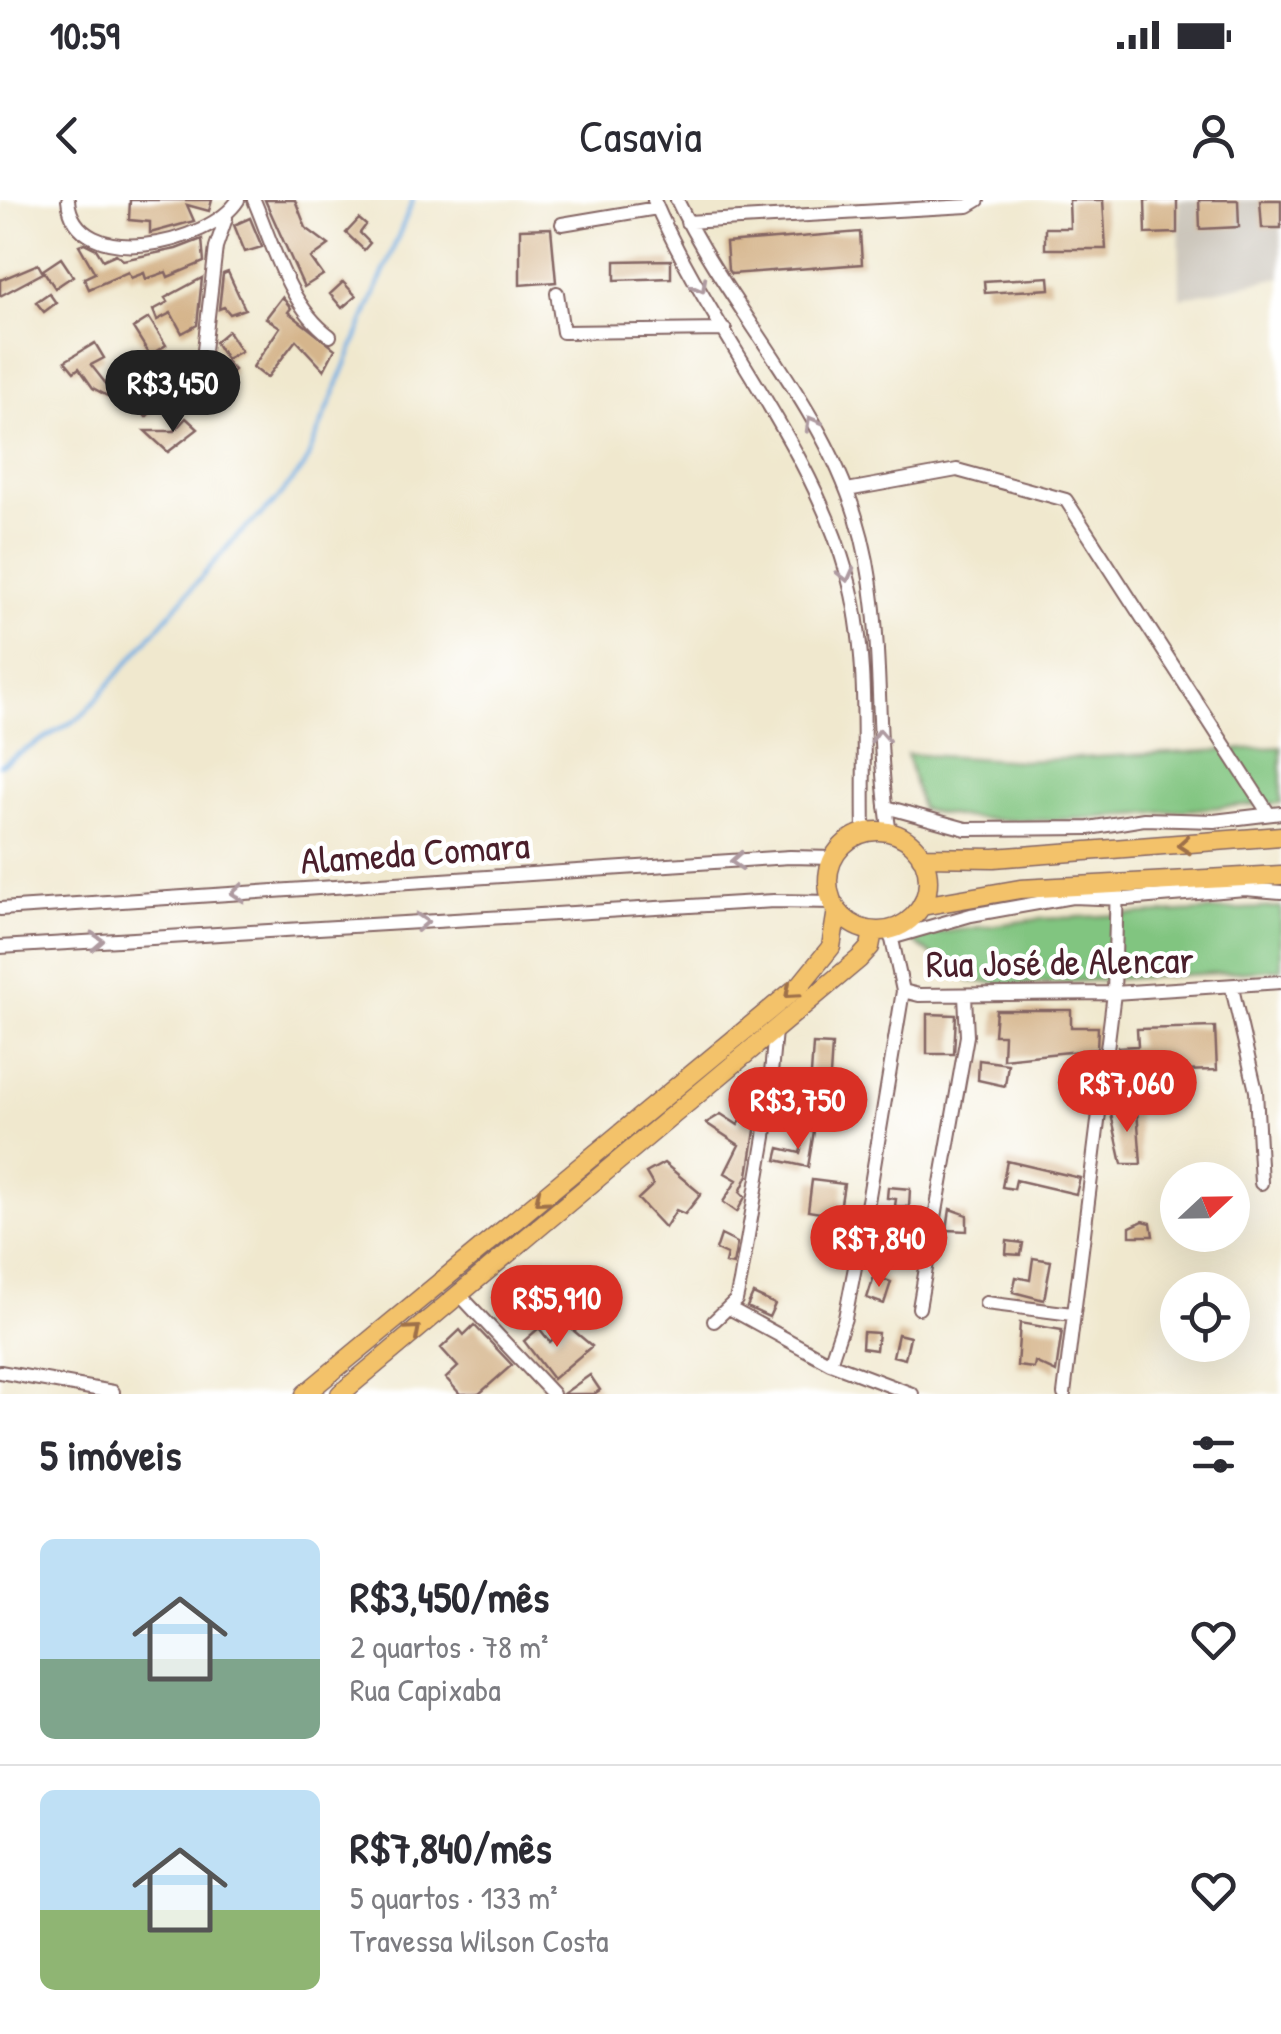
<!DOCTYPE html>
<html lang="pt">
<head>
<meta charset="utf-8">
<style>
  :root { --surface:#fff; --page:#f7f7f7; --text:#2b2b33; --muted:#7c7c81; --line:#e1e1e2; --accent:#d93025 }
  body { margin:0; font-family:"Patrick Hand",sans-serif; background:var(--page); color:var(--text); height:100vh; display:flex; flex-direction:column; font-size:38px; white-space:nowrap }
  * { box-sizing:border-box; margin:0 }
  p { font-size:32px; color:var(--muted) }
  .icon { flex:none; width:55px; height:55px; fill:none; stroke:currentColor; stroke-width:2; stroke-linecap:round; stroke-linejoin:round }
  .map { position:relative; height:1194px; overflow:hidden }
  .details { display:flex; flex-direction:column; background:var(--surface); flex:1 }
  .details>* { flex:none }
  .needle { width:65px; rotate:68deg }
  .buttons { position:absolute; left:1160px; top:962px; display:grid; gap:20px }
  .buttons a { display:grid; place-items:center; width:90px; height:90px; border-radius:50%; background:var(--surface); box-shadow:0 10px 40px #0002; font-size:50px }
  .price { position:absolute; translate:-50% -85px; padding:0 22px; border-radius:35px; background:var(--accent); color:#fff; font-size:32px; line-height:65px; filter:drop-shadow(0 2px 5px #0008) }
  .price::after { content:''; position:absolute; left:50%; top:60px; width:30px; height:22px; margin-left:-15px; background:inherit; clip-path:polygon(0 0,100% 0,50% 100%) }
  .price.current { background:#222; color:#fff }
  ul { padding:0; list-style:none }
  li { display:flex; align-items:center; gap:30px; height:250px; padding:0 40px }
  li+li { border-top:2px solid var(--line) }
  li span { display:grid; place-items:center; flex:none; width:280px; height:200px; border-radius:15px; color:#555 }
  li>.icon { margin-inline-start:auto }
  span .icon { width:120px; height:120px; fill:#fffc; stroke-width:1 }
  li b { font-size:42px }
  h2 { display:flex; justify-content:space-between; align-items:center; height:120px; padding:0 40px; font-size:42px }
  .status { display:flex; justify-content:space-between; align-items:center; height:70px; padding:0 50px; background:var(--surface); direction:ltr }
  .status svg { height:28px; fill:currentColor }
  header { display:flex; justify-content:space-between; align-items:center; height:130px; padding:0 40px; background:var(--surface); font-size:45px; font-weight:600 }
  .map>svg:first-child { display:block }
  .industrial { fill:#c9c3b8 }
  .green { fill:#81c580; stroke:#667256; stroke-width:2.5 }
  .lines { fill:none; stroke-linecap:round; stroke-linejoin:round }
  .stream { stroke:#72aee3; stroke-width:4 }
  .building { fill:#d5b58c }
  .minor-casing { stroke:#846564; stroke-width:16 }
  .major-casing { stroke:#846564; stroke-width:21 }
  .minor { stroke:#fff; stroke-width:12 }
  .major { stroke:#f3c26a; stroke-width:18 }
  .oneway { stroke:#ae9aa0 }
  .oneway2 { stroke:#9e704a }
  .labels { text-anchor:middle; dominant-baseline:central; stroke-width:9; stroke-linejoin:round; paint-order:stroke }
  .street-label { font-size:38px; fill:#4a1f2b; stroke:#fff }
</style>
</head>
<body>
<div class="status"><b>10:59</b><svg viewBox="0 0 49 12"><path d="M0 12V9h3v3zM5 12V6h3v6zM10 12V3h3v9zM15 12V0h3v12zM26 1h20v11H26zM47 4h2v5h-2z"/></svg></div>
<header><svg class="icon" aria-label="back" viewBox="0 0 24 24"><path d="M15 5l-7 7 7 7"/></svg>Casavia<svg class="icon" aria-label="person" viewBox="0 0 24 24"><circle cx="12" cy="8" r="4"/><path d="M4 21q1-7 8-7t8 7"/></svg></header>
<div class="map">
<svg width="1281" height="1194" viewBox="0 0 1281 1194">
  <rect width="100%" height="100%" fill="#fff"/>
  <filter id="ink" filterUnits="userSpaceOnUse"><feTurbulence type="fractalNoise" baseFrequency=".01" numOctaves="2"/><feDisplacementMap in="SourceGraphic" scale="20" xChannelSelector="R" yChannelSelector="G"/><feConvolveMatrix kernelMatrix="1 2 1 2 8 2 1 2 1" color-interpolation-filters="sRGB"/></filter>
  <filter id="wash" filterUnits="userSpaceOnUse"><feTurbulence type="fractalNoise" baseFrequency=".0048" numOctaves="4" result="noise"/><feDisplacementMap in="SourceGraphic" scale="40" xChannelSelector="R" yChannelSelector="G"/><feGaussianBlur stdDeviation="2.25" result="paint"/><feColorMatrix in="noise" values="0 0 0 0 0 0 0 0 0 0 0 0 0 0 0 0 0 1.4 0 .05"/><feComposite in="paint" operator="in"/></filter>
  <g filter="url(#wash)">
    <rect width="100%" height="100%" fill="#f0e8ce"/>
    <path class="industrial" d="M1179,0H1281V77L1180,98Z"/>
    <path class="green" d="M1281,547V603C1175,607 1020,636 921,609L907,554L1023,561Z
      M1281,707V769L1019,785L970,781L906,737L1040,719Z"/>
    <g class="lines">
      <path class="stream" d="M0,565L82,516L236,337L273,304L304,267L413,0"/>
    </g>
    <g id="blocks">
      <path class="building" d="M130,0H212L209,11L187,5L194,21L150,33V22L129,20Z
        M265,0H295L306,28L329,45L311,58L323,75L304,87Z
        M1069,0H1103L1106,49H1045V28H1070Z
        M1145,0H1177V33L1146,34Z
        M1199,0H1238L1239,27L1200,29Z
        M1260,0H1281V28H1262Z
        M250,18L262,47L245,52L234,25Z
        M359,19L366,25L360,33L370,43L364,50L346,33Z
        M551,28L556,82L520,85V29Z
        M860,32L862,64L731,74L728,70L726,43Z
        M202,39L204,62L168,77L166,72L146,79L144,73L131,78L128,72L89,89L84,78L95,73L79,45L84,43L96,49L103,60L116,54L123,60L176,49Z
        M61,58L73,76L55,88L43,70Z
        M671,60V78L615,80V61Z
        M38,64L43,73L0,96V80Z
        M228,72L245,109L230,114L224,107L219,109L223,74Z
        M1049,77L1050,89L985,93L984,81Z
        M202,78L197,125L182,133L171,113L157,120L153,110L168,102L165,98Z
        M343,82L356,96L342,108L330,94Z
        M49,93L56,103L44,112L36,102Z
        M282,97L291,108L288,112L335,149L324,170L296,140L267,178L253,167L280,127L266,118Z
        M149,118L166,145L150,155L133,128Z
        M228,131L241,151L226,159L215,142Z
        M95,143L104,158L91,165L110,189L114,183L129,193L122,204L93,188L79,168L74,172L65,161Z
        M226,161L234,170L219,184L211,174Z
        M170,168L181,182L146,217L134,204Z
        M186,218L198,229L168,252L145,231H174Z
        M996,810H1071V827H1098L1097,849L1003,859L1004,835H994Z
        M927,814L956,815L954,854H927Z
        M1215,827L1217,870L1136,872L1137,890L1120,891L1118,847L1138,846L1137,829Z
        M813,844L832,845L829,891L810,890Z
        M979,860L1008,864L1005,886L978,880Z
        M1110,909L1137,910L1141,964H1122Z
        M721,914L738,925L743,917L757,918L748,975L740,992L745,997L737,1012L723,1002L737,980L725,973L739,945L706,923Z
        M806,929L814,931L808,967L776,960L779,948L800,953Z
        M1007,961L1080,978L1076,994L1016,980L1014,989L1002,987Z
        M664,963L701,994L685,1014L676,1010L665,1028L638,999L653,985L646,973Z
        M812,980L844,984L839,1016L808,1011Z
        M888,987L910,989L909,1007L895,1006L896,999L887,998Z
        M950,1009L967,1015V1031L947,1030Z
        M1143,1021L1151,1023L1153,1036H1130V1027Z
        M721,1035L737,1043L733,1065L725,1063L727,1055L716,1050Z
        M1007,1041L1023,1043L1021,1055L1006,1054Z
        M1033,1058L1051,1061L1044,1100L1013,1092L1016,1077L1030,1080Z
        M520,1075L544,1101L550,1098L555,1108L534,1127L501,1092Z
        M874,1076L891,1082L884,1104L867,1098Z
        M753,1094L775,1104L769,1117L747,1107Z
        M1020,1123L1062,1130L1056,1172L1035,1162L1034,1168L1017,1166Z
        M474,1125L512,1165L479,1194H460L446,1178L458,1167L441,1148L460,1130L464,1135Z
        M568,1126L592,1146L553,1179L524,1141L539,1128L550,1142Z
        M863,1132L878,1133L876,1150L862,1148Z
        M898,1134L910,1137L905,1159L893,1156Z
        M590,1175L600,1190L594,1194H563Z"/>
    </g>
  </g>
  <g filter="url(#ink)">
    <use href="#blocks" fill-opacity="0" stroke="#846564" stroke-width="2.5"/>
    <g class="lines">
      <defs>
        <path id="minor" d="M68,0C75,75 210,44 238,0
          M254,0C273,45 289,106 330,136
          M654,0C708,128 809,239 847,374C870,455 862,550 864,633
          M677,0C729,109 820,200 856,317C888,419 872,528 890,633
          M687,22L968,6L978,0
          M562,24L657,8
          M557,93L563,132L725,130
          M201,176L216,47L226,18
          M847,290L957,270L1066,300L1269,614
          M886,607L966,629L1089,628L1144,619L1214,621L1281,613
          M0,709L790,657L834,658
          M890,730L903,791L919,795L1114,793L1281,782
          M891,738L971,715L1072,697L1126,699L1245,689L1281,692
          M0,747L774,701L833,702
          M1232,788L1256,891L1261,983
          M458,1093L553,1194
          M986,1103L1072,1114
          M729,1108L830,1163L912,1194
          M919,1108L967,836L965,796
          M714,1121L736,1100L740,1082L765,937L775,831
          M830,1163L845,1118L869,996L903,791
          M0,1172L113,1192
          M1064,1194L1114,793L1117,684"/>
        <path id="major" d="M828 681a50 50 0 1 1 100 0a50 50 0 1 1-100 0Z
          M921,657L994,658L1281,636
          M922,706L1020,689L1281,675
          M305,1194L801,784L831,747L837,710
          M340,1194L859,759L870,747L873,731"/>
      </defs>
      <use href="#minor" class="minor-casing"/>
      <use href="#major" class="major-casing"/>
      <use href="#minor" class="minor"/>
      <use href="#major" class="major"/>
    </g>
    <defs><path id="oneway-chevron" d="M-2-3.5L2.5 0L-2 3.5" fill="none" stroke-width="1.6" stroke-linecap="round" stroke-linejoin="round" transform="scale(2.5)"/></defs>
    <g class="oneway">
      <use href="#oneway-chevron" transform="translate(700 86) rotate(61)"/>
      <use href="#oneway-chevron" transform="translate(812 223) rotate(-119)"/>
      <use href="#oneway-chevron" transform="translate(846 375) rotate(76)"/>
      <use href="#oneway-chevron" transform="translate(880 536) rotate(-93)"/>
      <use href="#oneway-chevron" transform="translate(737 661) rotate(176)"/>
      <use href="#oneway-chevron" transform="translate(238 693) rotate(176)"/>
      <use href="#oneway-chevron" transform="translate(422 722) rotate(-3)"/>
      <use href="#oneway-chevron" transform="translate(97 741) rotate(-3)"/>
    </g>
    <g class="oneway2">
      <use href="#oneway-chevron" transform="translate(1184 645) rotate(175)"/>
      <use href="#oneway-chevron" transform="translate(791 792) rotate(139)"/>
      <use href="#oneway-chevron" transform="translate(541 999) rotate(140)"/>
      <use href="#oneway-chevron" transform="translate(414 1131) rotate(-41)"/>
    </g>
  </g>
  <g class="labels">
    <g class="street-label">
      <text transform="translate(415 652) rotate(-4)">Alameda Comara</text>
      <text transform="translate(1060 761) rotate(-1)">Rua José de Alencar</text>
    </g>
  </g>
</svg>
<div class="buttons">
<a><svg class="needle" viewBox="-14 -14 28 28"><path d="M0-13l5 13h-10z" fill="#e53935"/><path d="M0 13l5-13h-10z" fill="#7c7c81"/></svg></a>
<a><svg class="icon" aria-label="locate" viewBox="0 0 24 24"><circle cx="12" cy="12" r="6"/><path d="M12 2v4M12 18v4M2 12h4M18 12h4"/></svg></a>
</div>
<b class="price current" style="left:173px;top:235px">R$3,450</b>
<b class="price" style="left:1127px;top:935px">R$7,060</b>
<b class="price" style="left:798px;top:952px">R$3,750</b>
<b class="price" style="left:879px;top:1090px">R$7,840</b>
<b class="price" style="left:557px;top:1150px">R$5,910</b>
</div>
<section class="details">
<h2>5 imóveis<svg class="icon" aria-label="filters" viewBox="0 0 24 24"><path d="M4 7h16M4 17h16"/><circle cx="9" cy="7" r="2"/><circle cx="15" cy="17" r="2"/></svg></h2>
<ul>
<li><span style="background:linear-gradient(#bfe0f5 60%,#7fa58c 0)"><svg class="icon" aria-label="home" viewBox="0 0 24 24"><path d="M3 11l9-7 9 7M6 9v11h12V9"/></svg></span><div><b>R$3,450/mês</b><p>2 quartos · 78 m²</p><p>Rua Capixaba</p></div><svg class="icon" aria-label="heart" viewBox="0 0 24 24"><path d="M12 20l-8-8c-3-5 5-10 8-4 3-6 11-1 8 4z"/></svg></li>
<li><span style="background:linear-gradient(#bfe0f5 60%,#8fb573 0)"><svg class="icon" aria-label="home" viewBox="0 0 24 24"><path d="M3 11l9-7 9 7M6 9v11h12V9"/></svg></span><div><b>R$7,840/mês</b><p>5 quartos · 133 m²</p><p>Travessa Wilson Costa</p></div><svg class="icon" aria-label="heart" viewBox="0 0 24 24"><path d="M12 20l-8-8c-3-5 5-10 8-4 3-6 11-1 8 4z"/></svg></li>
</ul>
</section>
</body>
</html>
